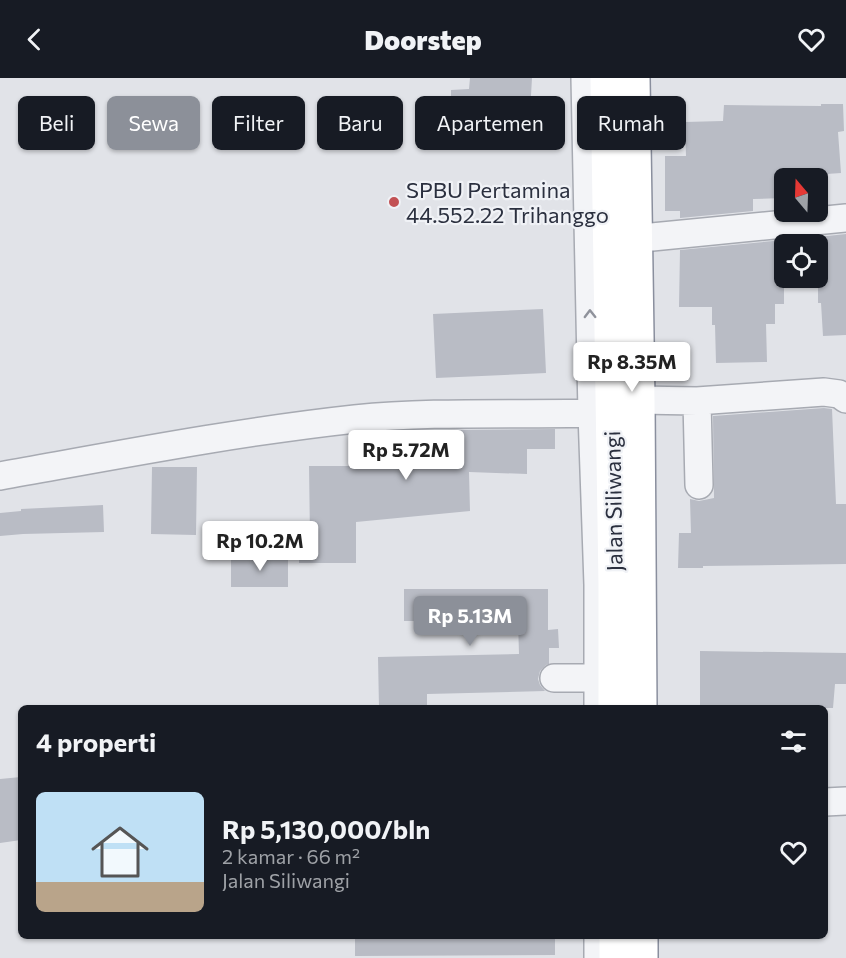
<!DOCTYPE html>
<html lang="id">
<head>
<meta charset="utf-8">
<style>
  :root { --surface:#171b24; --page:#242831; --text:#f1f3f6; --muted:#9ea1a6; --accent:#8c9099 }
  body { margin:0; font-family:Commissioner,sans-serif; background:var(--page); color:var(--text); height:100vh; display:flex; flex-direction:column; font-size:22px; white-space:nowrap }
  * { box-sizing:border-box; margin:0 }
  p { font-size:20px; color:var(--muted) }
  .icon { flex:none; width:33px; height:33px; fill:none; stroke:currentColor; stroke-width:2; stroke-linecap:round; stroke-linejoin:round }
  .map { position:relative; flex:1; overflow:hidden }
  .sheet { position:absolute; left:18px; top:627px; width:810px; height:234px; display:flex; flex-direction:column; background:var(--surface); border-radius:9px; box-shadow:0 2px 4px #0004 }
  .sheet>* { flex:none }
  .banner { position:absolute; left:18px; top:18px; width:810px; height:54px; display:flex; gap:12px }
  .needle { width:39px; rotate:341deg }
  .fabs { position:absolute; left:774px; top:90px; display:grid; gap:12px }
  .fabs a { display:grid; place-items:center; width:54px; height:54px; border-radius:9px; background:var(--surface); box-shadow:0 2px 4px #0004; font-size:30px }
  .price { position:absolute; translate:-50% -51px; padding:0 14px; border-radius:6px; background:#fff; color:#222; font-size:20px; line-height:39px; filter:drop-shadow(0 2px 3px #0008) }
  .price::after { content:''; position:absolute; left:50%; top:36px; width:18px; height:14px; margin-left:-9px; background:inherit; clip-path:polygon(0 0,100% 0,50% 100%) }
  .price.selected { background:var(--accent); color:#fff }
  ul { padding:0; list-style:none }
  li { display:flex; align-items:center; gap:18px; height:150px; padding:0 18px }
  li span { display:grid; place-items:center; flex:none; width:168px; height:120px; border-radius:9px; color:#555 }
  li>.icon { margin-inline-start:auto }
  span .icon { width:72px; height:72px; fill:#fffc; stroke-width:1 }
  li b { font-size:26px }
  h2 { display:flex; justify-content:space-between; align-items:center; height:72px; padding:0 18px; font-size:26px }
  .chip { padding:0 21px; border-radius:9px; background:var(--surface); box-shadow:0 2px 4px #0004; font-size:21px; line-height:54px }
  .chip.selected { background:var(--accent); color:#fff }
  header { display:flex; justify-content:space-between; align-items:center; height:78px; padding:0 18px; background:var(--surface); font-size:27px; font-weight:800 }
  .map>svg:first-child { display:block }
  .building { fill:#b9bcc5 }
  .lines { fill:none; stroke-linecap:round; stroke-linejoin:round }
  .minor-casing { stroke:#a7aab2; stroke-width:30 }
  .highway-casing { stroke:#8a8f9e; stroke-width:36 }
  .minor { stroke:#f3f4f7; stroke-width:27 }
  .highway { stroke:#fff; stroke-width:33 }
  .oneway { stroke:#8f929b }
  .poi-dot { fill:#c25154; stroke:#f0f2f6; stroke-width:2 }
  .labels { text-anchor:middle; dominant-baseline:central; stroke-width:4.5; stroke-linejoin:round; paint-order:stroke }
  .poi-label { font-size:22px; fill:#2b303f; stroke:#f0f2f6; text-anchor:start }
  .street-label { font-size:22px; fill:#2b303f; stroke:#f0f2f6 }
</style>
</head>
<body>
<header><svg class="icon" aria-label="back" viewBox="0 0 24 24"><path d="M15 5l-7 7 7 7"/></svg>Doorstep<svg class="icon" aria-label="heart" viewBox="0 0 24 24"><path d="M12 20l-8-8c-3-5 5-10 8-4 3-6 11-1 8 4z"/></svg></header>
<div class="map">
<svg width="846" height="880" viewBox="0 0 846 880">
  <rect width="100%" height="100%" fill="#e1e3e8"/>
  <path class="building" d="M470,0H532L529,52L481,50L482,27L451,28V12L469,11Z
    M821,26H843L844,53L838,54L841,95L812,97V100H784V120L753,121V133L680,140V133H665V78H686L685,44L723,43L724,27L821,28Z
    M846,156V257L823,258L821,225H818V159Z
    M784,162V226H775V246H766L767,284L716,285L715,247H712V229H679L680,172Z
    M543,231L546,295L436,300L433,236Z
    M824,330L832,331L836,426H846V486L703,488V490H678L679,455H691L690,421L699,423L714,420L713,338Z
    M555,351V371H527V396L469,394L470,433L356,444V485H299V460H310L309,388H354L355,357L444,352Z
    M152,389H197L196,457L151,456Z
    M103,427L104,454L23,456L0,458V435L21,433V431Z
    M231,480H288V509H231Z
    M404,511H548V552L558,551L559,570H549V586L546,587L540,593L538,601L540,607L545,613L427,616V630H379L378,579L519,576L518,543H404Z
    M700,573L846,575V606H835L833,630H700Z
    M21,699V762L0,765V701Z
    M355,858H555V877L355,878Z"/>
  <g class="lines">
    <defs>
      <path id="minor" d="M585,0L592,335L598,507V630
        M652,159L846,140
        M638,322L697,323L824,314L839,316L846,321
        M697,323L699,407
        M0,398C118,377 236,354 355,341C434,333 513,337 592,335
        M554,600H598
        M825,724L846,723
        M598,858V880"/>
      <path id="highway" d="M607,0L615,507V630
        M633,0L638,322L640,630
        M616,858V880
        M641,858V880"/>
    </defs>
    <use href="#minor" class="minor-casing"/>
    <use href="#highway" class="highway-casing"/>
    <use href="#minor" class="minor"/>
    <use href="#highway" class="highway"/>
  </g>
  <defs><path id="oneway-chevron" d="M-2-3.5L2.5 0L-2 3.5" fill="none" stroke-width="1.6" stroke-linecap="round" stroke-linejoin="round" transform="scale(1.5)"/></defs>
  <use class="oneway" href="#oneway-chevron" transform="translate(590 236) rotate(-91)"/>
  <circle class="poi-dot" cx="394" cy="124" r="6"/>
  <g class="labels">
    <g class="poi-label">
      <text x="406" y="111">SPBU Pertamina<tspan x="406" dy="25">44.552.22 Trihanggo</tspan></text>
    </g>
    <g class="street-label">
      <text transform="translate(613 423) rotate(-91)">Jalan Siliwangi</text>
    </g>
  </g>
</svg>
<div class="fabs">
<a><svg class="needle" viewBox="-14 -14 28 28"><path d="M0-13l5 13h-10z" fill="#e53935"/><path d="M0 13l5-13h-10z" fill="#9ea1a6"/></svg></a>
<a><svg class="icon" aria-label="locate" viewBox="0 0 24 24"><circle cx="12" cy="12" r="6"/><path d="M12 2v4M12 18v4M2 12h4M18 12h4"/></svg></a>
</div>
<b class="price" style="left:632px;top:315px">Rp 8.35M</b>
<b class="price" style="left:406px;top:403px">Rp 5.72M</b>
<b class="price" style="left:260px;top:494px">Rp 10.2M</b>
<b class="price selected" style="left:470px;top:569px">Rp 5.13M</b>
<div class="banner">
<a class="chip">Beli</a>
<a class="chip selected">Sewa</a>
<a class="chip">Filter</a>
<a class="chip">Baru</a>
<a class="chip">Apartemen</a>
<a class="chip">Rumah</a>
</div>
<section class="sheet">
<h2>4 properti<svg class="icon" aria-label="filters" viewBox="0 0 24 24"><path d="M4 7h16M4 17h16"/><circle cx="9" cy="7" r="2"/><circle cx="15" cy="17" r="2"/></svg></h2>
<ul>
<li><span style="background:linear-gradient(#bfe0f5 75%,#b9a48a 0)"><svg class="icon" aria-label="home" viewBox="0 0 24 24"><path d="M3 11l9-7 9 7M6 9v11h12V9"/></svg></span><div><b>Rp 5,130,000/bln</b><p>2 kamar · 66 m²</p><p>Jalan Siliwangi</p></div><svg class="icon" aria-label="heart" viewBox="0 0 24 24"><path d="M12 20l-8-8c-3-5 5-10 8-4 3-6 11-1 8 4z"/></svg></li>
</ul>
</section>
</div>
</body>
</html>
